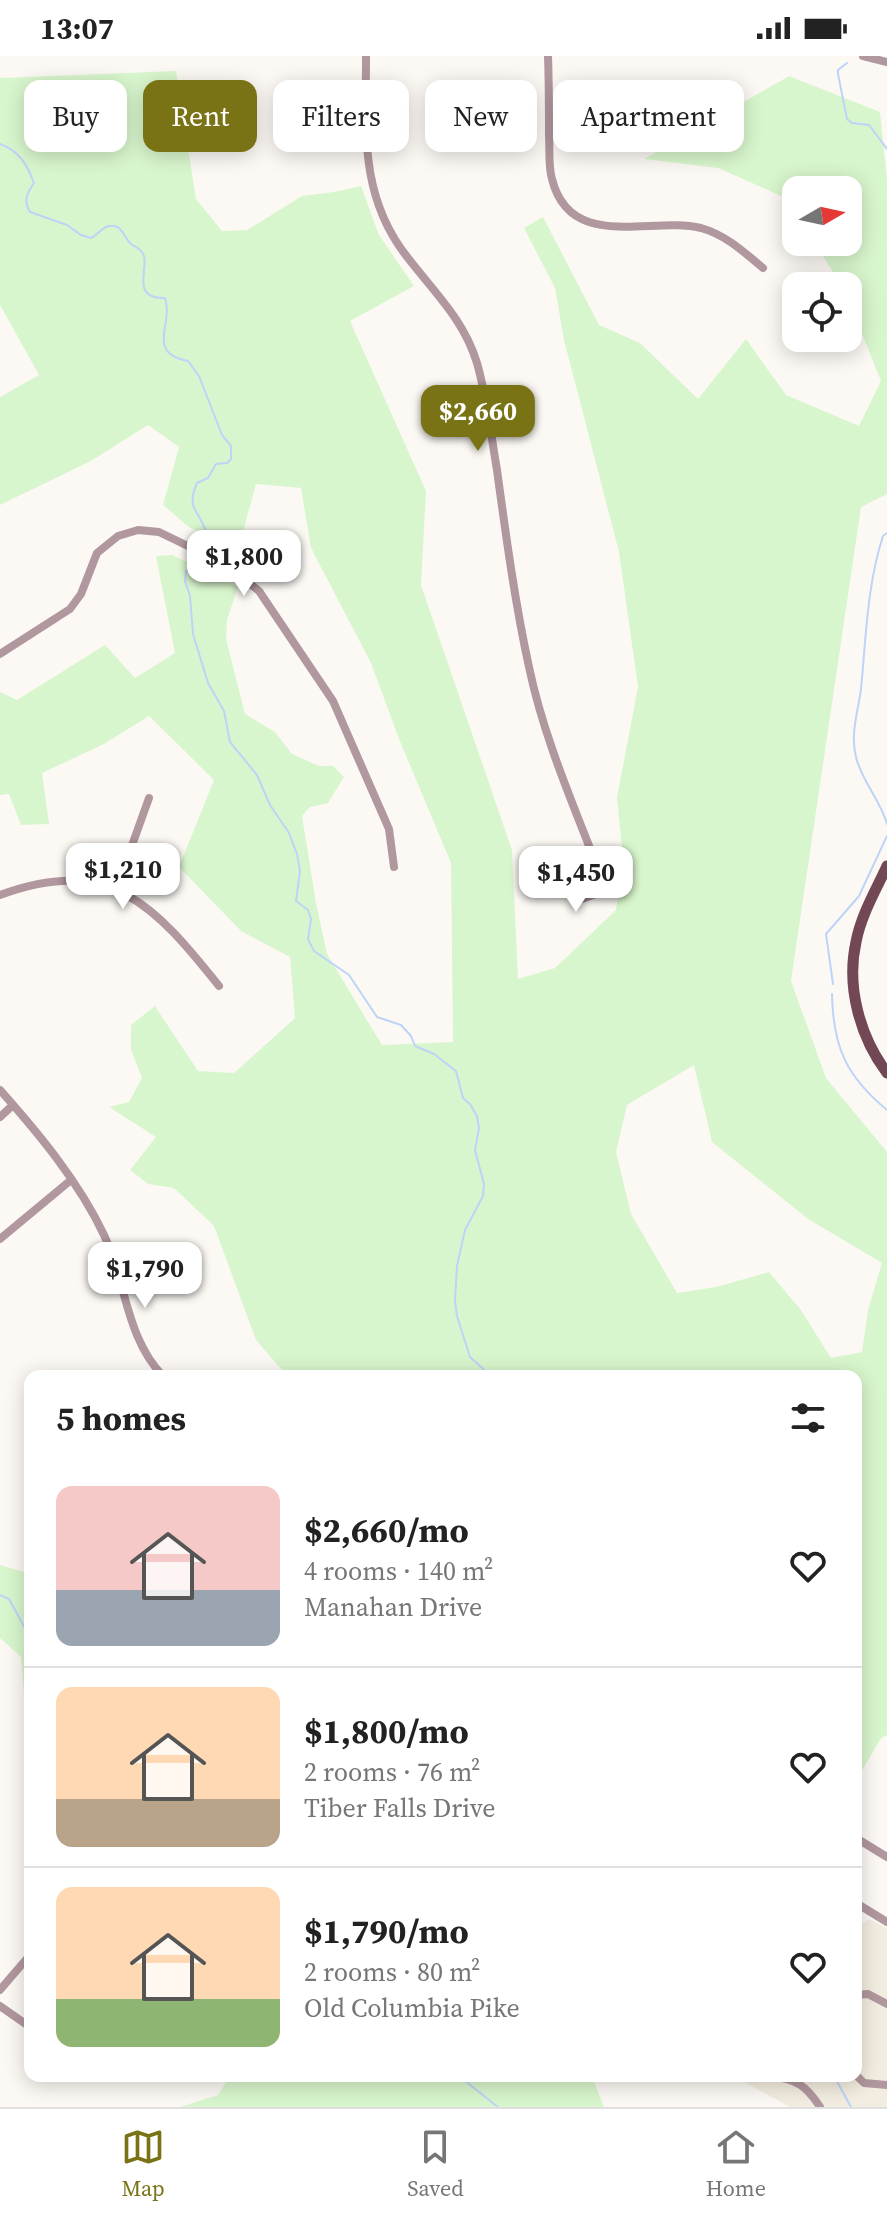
<!DOCTYPE html>
<html lang="en">
<head>
<meta charset="utf-8">
<style>
  :root { --surface:#fff; --page:#f6f6f6; --text:#222; --muted:#767676; --line:#e0e0e0; --accent:#797315 }
  body { margin:0; font-family:"Source Serif 4",serif; background:var(--page); color:var(--text); height:100vh; display:flex; flex-direction:column; font-size:30px; white-space:nowrap }
  * { box-sizing:border-box; margin:0 }
  p { font-size:26px; color:var(--muted) }
  .icon { flex:none; width:44px; height:44px; fill:none; stroke:currentColor; stroke-width:2; stroke-linecap:round; stroke-linejoin:round }
  .map { position:relative; flex:1; overflow:hidden }
  .panel { position:absolute; left:24px; top:1314px; width:838px; height:712px; display:flex; flex-direction:column; background:var(--surface); border-radius:16px; box-shadow:0 4px 20px #0003 }
  .panel>* { flex:none }
  .guide { position:absolute; left:24px; top:24px; width:840px; height:72px; display:flex; gap:16px }
  .needle { width:52px; rotate:81deg }
  .tools { position:absolute; left:782px; top:120px; display:grid; gap:16px }
  .tools a { display:grid; place-items:center; width:80px; height:80px; border-radius:16px; background:var(--surface); box-shadow:0 4px 20px #0003; font-size:40px }
  .price { position:absolute; translate:-50% -68px; padding:0 18px; border-radius:16px; background:#fff; color:#222; font-size:26px; line-height:52px; filter:drop-shadow(0 2px 4px #0008) }
  .price::after { content:''; position:absolute; left:50%; top:48px; width:24px; height:18px; margin-left:-12px; background:inherit; clip-path:polygon(0 0,100% 0,50% 100%) }
  .price.active { background:var(--accent); color:#fff }
  ul { padding:0; list-style:none }
  li { display:flex; align-items:center; gap:24px; height:200px; padding:0 32px }
  li+li { border-top:2px solid var(--line) }
  li span { display:grid; place-items:center; flex:none; width:224px; height:160px; border-radius:16px; color:#555 }
  li>.icon { margin-inline-start:auto }
  span .icon { width:96px; height:96px; fill:#fffc; stroke-width:1 }
  li b { font-size:34px }
  h2 { display:flex; justify-content:space-between; align-items:center; height:96px; padding:0 32px; font-size:34px }
  .tag { padding:0 28px; border-radius:16px; background:var(--surface); box-shadow:0 4px 20px #0003; font-size:28px; line-height:72px }
  .tag.active { background:var(--accent); color:#fff }
  .status { display:flex; justify-content:space-between; align-items:center; height:56px; padding:0 40px; background:var(--surface); direction:ltr }
  .status svg { height:22px; fill:currentColor }
  .menu { display:flex; justify-content:space-around; align-items:center; height:112px; border-top:2px solid var(--line); background:var(--surface); font-size:22px; color:var(--muted) }
  .menu a { display:grid; justify-items:center; gap:4px }
  .menu .active { color:var(--accent) }
  .map>svg:first-child { display:block }
  .built { fill:#f3ece0 }
  .green { fill:#d8f6cd; fill-rule:evenodd }
  .lines { fill:none; stroke-linecap:round; stroke-linejoin:round }
  .stream { stroke:#bdd3f8; stroke-width:2 }
  .minor { stroke:#b1979e; stroke-width:8 }
  .major { stroke:#734855; stroke-width:11 }
</style>
</head>
<body>
<div class="status"><b>13:07</b><svg viewBox="0 0 49 12"><path d="M0 12V9h3v3zM5 12V6h3v6zM10 12V3h3v9zM15 12V0h3v12zM26 1h20v11H26zM47 4h2v5h-2z"/></svg></div>
<div class="map">
<svg width="887" height="2051" viewBox="0 0 887 2051">
  <rect width="100%" height="100%" fill="#fcf9f4"/>
  <path class="built" d="M869,1863L887,1872V2051H790L733,2020H856V1871Z"/>
  <path class="green" d="M176,15L196,143L222,175L247,174L302,140L334,136L361,130L379,179L414,230L350,265L426,435L421,529L512,794L518,923L555,912L616,854L623,803L617,741L638,631L619,496L564,284L555,232L524,172L543,161L599,269L640,287L698,343L746,283L786,339L859,370L881,325L848,243V230H841L815,186H848V134H796V156L788,143L718,112L644,103L789,20L880,56L887,123V438L861,451L791,925L826,1022L887,1096V1679L881,1682L860,1718L856,1716V1320H287L256,1284L214,1170L174,1132L148,1128L130,1114L156,1081L109,1051L129,1046L142,1022L131,994V969L155,950L198,1015L234,1017L295,962L290,901L241,875L179,811L214,724L149,660L104,688L42,717L49,768L21,769L9,738L0,739V636L17,644L105,589L135,622L175,597L156,500L172,499L238,531L227,564L226,583L245,658L275,676L292,698L319,710H333L344,721L328,747L310,751L302,760L316,847L327,898L382,989L453,986L451,807L399,683L371,607L311,492L301,432L256,428L238,494L189,471L163,449L179,391L148,369L91,405L0,449V341L39,319L0,249V22ZM694,1009L712,1086L808,1163L882,1207L868,1254L862,1296L831,1302L801,1254L769,1216L716,1231L677,1237L631,1158L616,1096L627,1049Z
    M0,1509L30,1518V1654L25,1650L21,1601L0,1582Z
    M230,2020H592L604,2051H180L218,2039Z"/>
  <g class="lines">
    <path class="stream" d="M847,7L838,14V18L847,63L852,67L869,69L887,93
      M0,88C19,95 27,108 34,127C27,137 23,145 30,156L67,169L81,179L91,182C97,179 101,173 106,171C121,165 123,180 130,187C136,192 141,192 144,200C148,215 131,243 165,242C174,269 145,296 188,305L199,320L222,379L231,390V403L227,407L216,408L208,422L197,427C186,453 198,453 205,473C206,478 205,483 205,488
      M887,477L883,480C867,529 866,582 861,633C858,656 850,678 856,701C862,726 880,743 887,768
      M202,508L195,513L186,515L185,525L190,540L193,578L208,627L224,655L230,686L257,719L270,749L289,777L297,798L300,815L296,845L308,854L311,863L308,883L314,895L349,919L377,961L401,969L411,980L415,990L434,998L456,1015L463,1042L470,1048L477,1060L479,1072L475,1094L484,1128L483,1140L465,1174L457,1210L455,1245L457,1260L470,1301L491,1320
      M833,928L826,878L859,840L887,780
      M832,938C833,991 846,1020 887,1054
      M0,1539L9,1543L30,1581
      M856,1885H860
      M459,2020L498,2051
      M834,2020L851,2051"/>
    <path class="minor" d="M366,0C366,74 359,141 408,202C435,237 464,264 477,307C487,342 491,379 497,414C506,480 515,547 529,611C545,688 579,761 606,834L582,843L572,816L596,806
      M548,0C549,27 549,53 549,80C550,94 548,109 552,123C570,196 651,160 701,172C726,179 744,196 763,212
      M863,0L887,6
      M0,598L70,553L81,538L97,497L118,480L138,474L159,476L227,509L259,535L333,645L389,773L394,811
      M116,834L149,742
      M0,839C110,798 155,850 219,930
      M0,1034C39,1078 79,1126 104,1179C126,1226 126,1282 163,1320
      M0,1061L13,1049
      M0,1183L71,1124
      M856,1782L887,1801
      M856,1847L887,1866
      M0,1934L30,1899
      M856,1939L868,1938L887,1948
      M0,1950L30,1971
      M856,2019L864,2027L887,2029
      M696,2020H739
      M770,2020C796,2023 806,2029 820,2051"/>
    <path class="major" d="M887,810C876,834 861,859 856,886C846,931 860,981 887,1017"/>
  </g>
</svg>
<div class="tools">
<a><svg class="needle" viewBox="-14 -14 28 28"><path d="M0-13l5 13h-10z" fill="#e53935"/><path d="M0 13l5-13h-10z" fill="#767676"/></svg></a>
<a><svg class="icon" aria-label="locate" viewBox="0 0 24 24"><circle cx="12" cy="12" r="6"/><path d="M12 2v4M12 18v4M2 12h4M18 12h4"/></svg></a>
</div>
<b class="price active" style="left:478px;top:397px">$2,660</b>
<b class="price" style="left:244px;top:542px">$1,800</b>
<b class="price" style="left:123px;top:855px">$1,210</b>
<b class="price" style="left:576px;top:858px">$1,450</b>
<b class="price" style="left:145px;top:1254px">$1,790</b>
<div class="guide">
<a class="tag">Buy</a>
<a class="tag active">Rent</a>
<a class="tag">Filters</a>
<a class="tag">New</a>
<a class="tag">Apartment</a>
</div>
<section class="panel">
<h2>5 homes<svg class="icon" aria-label="filters" viewBox="0 0 24 24"><path d="M4 7h16M4 17h16"/><circle cx="9" cy="7" r="2"/><circle cx="15" cy="17" r="2"/></svg></h2>
<ul>
<li><span style="background:linear-gradient(#f6c9c9 65%,#9aa5b1 0)"><svg class="icon" aria-label="home" viewBox="0 0 24 24"><path d="M3 11l9-7 9 7M6 9v11h12V9"/></svg></span><div><b>$2,660/mo</b><p>4 rooms · 140 m²</p><p>Manahan Drive</p></div><svg class="icon" aria-label="heart" viewBox="0 0 24 24"><path d="M12 20l-8-8c-3-5 5-10 8-4 3-6 11-1 8 4z"/></svg></li>
<li><span style="background:linear-gradient(#ffd9b3 70%,#b9a48a 0)"><svg class="icon" aria-label="home" viewBox="0 0 24 24"><path d="M3 11l9-7 9 7M6 9v11h12V9"/></svg></span><div><b>$1,800/mo</b><p>2 rooms · 76 m²</p><p>Tiber Falls Drive</p></div><svg class="icon" aria-label="heart" viewBox="0 0 24 24"><path d="M12 20l-8-8c-3-5 5-10 8-4 3-6 11-1 8 4z"/></svg></li>
<li><span style="background:linear-gradient(#ffd9b3 70%,#8fb573 0)"><svg class="icon" aria-label="home" viewBox="0 0 24 24"><path d="M3 11l9-7 9 7M6 9v11h12V9"/></svg></span><div><b>$1,790/mo</b><p>2 rooms · 80 m²</p><p>Old Columbia Pike</p></div><svg class="icon" aria-label="heart" viewBox="0 0 24 24"><path d="M12 20l-8-8c-3-5 5-10 8-4 3-6 11-1 8 4z"/></svg></li>
</ul>
</section>
</div>
<nav class="menu">
<a class="active"><svg class="icon" aria-label="map" viewBox="0 0 24 24"><path d="M3 6l6-2 6 2 6-2v14l-6 2-6-2-6 2zM9 4v14M15 6v14"/></svg>Map</a>
<a><svg class="icon" aria-label="saved" viewBox="0 0 24 24"><path d="M7 4h10v16l-5-4-5 4z"/></svg>Saved</a>
<a><svg class="icon" aria-label="home" viewBox="0 0 24 24"><path d="M3 11l9-7 9 7M6 9v11h12V9"/></svg>Home</a>
</nav>
</body>
</html>
